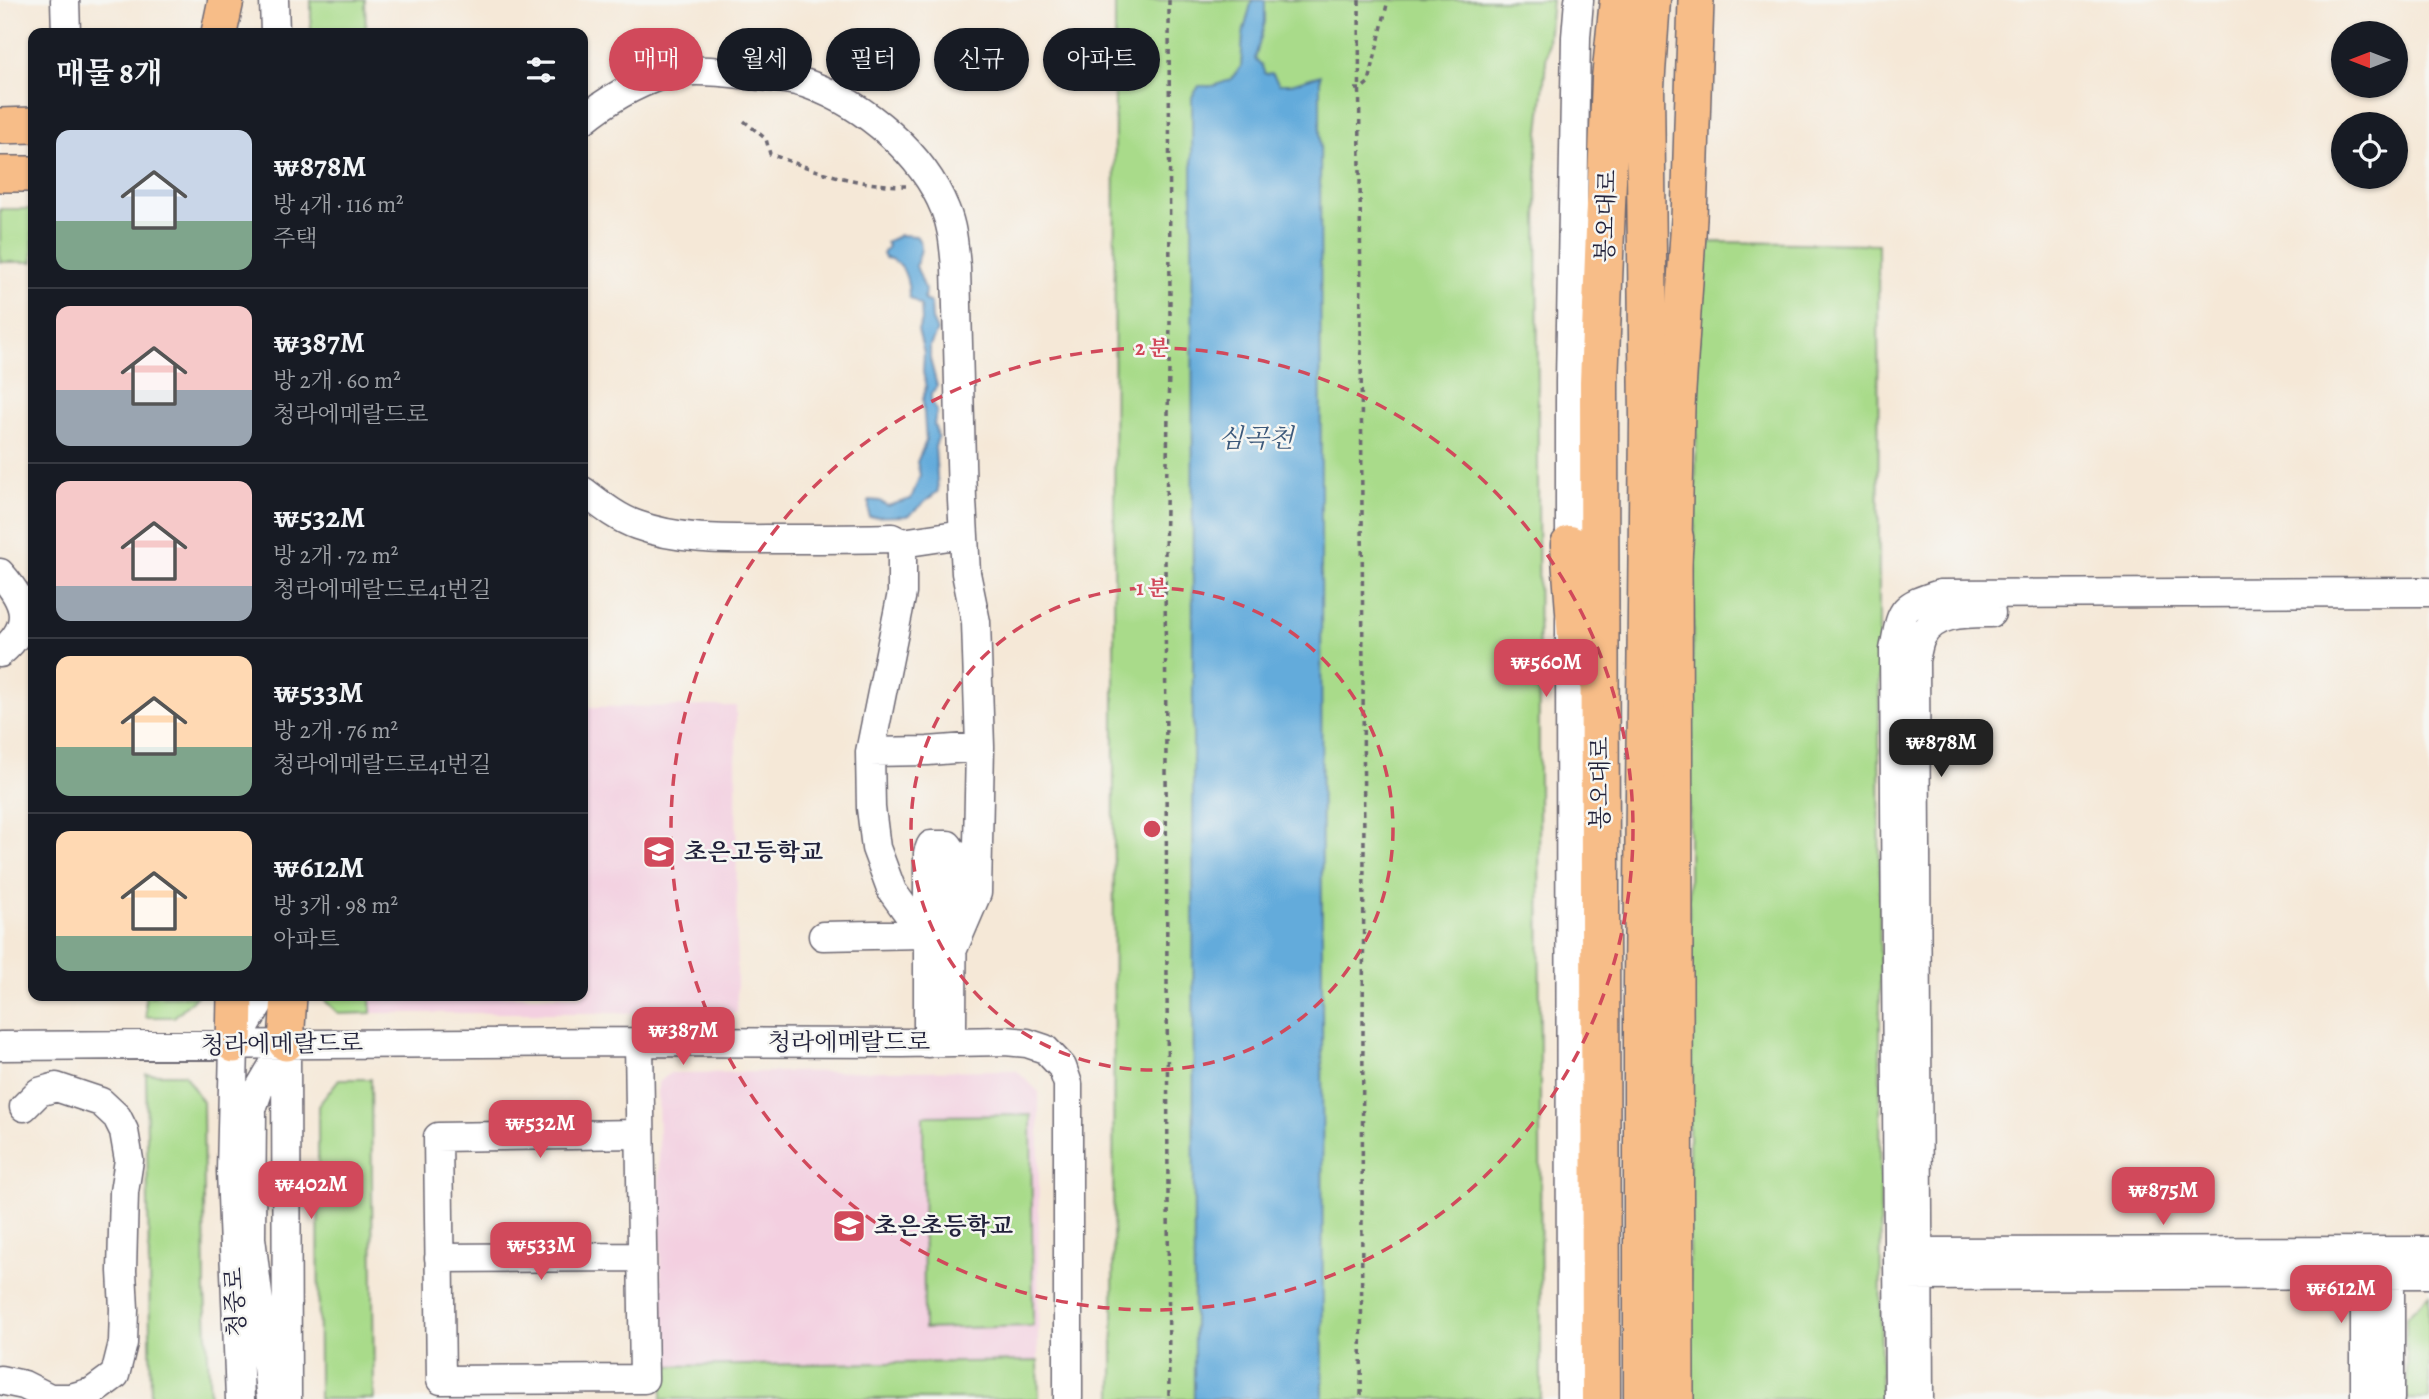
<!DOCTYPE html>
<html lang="ko">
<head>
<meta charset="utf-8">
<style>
  :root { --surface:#171b24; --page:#242831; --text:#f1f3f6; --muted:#9ea1a6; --line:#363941; --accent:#d1495b }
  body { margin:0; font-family:Alegreya,"Noto Serif KR",serif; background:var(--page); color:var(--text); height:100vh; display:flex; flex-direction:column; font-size:26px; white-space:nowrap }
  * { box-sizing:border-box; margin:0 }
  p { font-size:23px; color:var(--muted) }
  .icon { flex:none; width:38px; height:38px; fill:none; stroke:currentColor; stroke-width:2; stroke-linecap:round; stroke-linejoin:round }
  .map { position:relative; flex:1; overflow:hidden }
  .details { position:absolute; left:28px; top:28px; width:560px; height:973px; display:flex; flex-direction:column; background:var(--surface); border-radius:14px; box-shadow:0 2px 5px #0004 }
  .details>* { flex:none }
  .hud { position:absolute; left:609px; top:28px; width:665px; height:63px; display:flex; gap:14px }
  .needle { width:46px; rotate:270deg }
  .controls { position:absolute; left:2331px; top:21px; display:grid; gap:14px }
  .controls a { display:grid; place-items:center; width:77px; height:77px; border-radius:50%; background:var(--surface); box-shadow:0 2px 5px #0004; font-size:35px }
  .price { position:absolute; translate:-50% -60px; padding:0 16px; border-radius:14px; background:var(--accent); color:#fff; font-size:23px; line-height:46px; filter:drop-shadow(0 2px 4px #0008) }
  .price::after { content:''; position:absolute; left:50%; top:42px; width:21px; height:16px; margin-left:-10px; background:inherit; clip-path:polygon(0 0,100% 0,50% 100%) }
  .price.active { background:#222; color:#fff }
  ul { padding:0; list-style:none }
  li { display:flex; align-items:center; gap:21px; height:175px; padding:0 28px }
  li+li { border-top:2px solid var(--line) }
  li span { display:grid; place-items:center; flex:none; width:196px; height:140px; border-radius:14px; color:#555 }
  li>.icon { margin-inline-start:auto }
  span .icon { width:84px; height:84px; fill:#fffc; stroke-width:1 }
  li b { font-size:30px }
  h2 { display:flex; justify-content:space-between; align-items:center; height:84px; padding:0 28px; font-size:30px }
  .pill { padding:0 24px; border-radius:32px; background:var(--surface); box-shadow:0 2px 5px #0004; font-size:24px; line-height:63px }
  .pill.active { background:var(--accent); color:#fff }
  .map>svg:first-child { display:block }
  .built { fill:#f3cfe0 }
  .green { fill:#a9db8a; stroke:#667e62; stroke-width:2 }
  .water { fill:#64abdb; stroke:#43668b; stroke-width:2 }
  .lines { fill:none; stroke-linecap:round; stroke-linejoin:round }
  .minor-casing { stroke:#6c6772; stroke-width:31 }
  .major-casing { stroke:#6c6772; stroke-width:38 }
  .highway-casing { stroke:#6c6772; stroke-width:41 }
  .path { stroke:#6c6772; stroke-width:3.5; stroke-dasharray:5 5; stroke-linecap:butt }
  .minor { stroke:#fff; stroke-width:28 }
  .major { stroke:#f7bd88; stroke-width:35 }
  .highway { stroke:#f7bd88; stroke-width:38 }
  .ring { fill:none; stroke:#d1495b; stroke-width:3.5; stroke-dasharray:12 9 }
  .labels { text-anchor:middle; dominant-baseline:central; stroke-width:5; stroke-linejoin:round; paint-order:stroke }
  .street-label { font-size:24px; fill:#22223b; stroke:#f6f6f2 }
  .poi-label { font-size:24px; font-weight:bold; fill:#22223b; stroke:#f6f6f2; text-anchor:start }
  .water-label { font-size:26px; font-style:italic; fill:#3c597b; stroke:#f6f6f2 }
  .centre { fill:#d1495b; stroke:#f6f6f2; stroke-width:3.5 }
  .ring-label { font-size:21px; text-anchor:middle; font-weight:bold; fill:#d1495b; stroke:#f6f6f2; stroke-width:5; stroke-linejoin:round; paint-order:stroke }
</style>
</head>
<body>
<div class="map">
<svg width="2429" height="1399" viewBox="0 0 2429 1399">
  <rect width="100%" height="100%" fill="#f6f6f2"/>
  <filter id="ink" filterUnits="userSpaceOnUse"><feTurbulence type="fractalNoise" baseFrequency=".0143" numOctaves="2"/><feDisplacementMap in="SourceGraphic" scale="14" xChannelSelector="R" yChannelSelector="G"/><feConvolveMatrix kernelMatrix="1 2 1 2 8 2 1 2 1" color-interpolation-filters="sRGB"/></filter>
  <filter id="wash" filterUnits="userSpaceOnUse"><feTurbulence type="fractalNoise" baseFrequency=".00686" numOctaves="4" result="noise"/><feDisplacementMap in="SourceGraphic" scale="28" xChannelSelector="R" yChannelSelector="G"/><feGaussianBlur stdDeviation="1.57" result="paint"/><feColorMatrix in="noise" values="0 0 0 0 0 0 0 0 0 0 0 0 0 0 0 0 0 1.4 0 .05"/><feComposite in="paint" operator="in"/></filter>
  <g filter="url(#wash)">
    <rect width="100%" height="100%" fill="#f5e8d7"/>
    <path class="built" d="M736,706L737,1013H371V996H583V707Z
      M1016,1070L1039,1092L1038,1361L662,1366L658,1083L670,1073Z"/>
    <path class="green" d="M311,0H365L366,33H311Z
      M1115,0H1552L1537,153L1541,1399H1113Z
      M0,209H33V262H0Z
      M1708,242L1878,244L1881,1399H1689V820L1698,345Z
      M145,996H197L174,1017H146Z
      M320,996H371V1013L339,1014Z
      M146,1074H184L203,1102L205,1291L210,1399H151Z
      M339,1079H371L374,1399H319L318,1106Z
      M1031,1115L1033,1326L924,1329L923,1116Z
      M2429,1294V1399H2407L2406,1316Z
      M1038,1361L1039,1399H662V1366Z"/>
    <path class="water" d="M1252,0H1265V22L1255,59L1261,64L1265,74L1272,73L1279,84H1291L1320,75L1323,1399H1194L1192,97L1199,86H1213L1230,80L1241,67L1243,34Z
      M900,235L916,236C926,247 918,255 916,266L925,289L924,300L931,303L932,320L937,331L930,346V359L937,386L931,394V400L937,411L934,424L938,437L935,447L938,491L908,516L869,517V500L880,501L887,506L911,499L920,475L917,462L926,441L923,400L926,386L923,372L924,353L918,330L922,321L921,306L909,297C909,281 904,259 885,258L883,254L888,246L886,242Z"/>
  </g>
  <g filter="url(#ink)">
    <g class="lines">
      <defs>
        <path id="minor" d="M65,0L66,33
          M274,0L275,33
          M583,120C606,101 633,85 662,75C685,68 717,71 742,74C764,77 789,77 810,85C865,105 923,154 945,209C953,228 954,247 956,267L962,500L966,573L976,622L980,747L977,893L953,949
          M583,491C600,504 617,518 637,525C683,542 737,539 785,539C821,539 856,539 892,538L902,543V593L870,752L871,808L876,848L892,891L923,934L928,945
          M902,543L963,534
          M1570,564V382L1576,37L1579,0
          M0,573C27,603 34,625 0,653
          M1570,619L1571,1399
          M870,752L928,751L980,747
          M823,936L923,934
          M639,1042L644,1379L441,1380L438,1137L640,1134
          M928,1043V853L931,845H948L953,852L952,1029L949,1041
          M286,1045L287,1399
          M0,1046L639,1042L902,1043L1005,1041L1027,1043L1045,1049L1062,1067L1068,1084V1399
          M1900,1252L2429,1251
          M2365,1257V1399
          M439,1258L642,1257
          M1901,1276L2429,1274
          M0,1380L24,1385L50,1398H71L92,1392L115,1375L123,1343L124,1309L122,1271L124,1192L129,1160L124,1131L117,1117L101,1102L56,1087L39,1092L24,1107
          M240,1399L231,1171L234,1045L263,996
          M271,1399L251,1238L252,1109L259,1089L286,1043
          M1899,1399L1894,650C1902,609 1899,607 1940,594L2429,592
          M1919,1399L1915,660C1917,653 1918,644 1921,638C1933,612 1967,613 1991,613
          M2390,1399V1255"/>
        <path id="major" d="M219,33L226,0
          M0,126L33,125
          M0,174H33
          M286,1043L289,996
          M234,1045L235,996
          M1676,1399L1674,538L1677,406L1689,219L1696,0"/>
        <path id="highway" d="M1570,545L1577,638
          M1670,595L1674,538
          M1601,1399L1599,383L1611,79L1619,0
          M1643,1399V981L1649,421L1645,87L1651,0"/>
      </defs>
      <use href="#minor" class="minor-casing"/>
      <use href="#major" class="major-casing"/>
      <use href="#highway" class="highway-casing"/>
      <path class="path" d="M1169,0L1170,323L1165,554L1169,1399
        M1359,0L1364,852L1361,1399
        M1355,89H1361L1369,82L1388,0
        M744,121L766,139L770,154C819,172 853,185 906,186"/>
      <use href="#minor" class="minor"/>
      <use href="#major" class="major"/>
      <use href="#highway" class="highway"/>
    </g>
  </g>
  <g class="ring">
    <circle cx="1152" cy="829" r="241"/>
    <circle cx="1152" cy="829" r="481"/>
  </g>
  <defs>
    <symbol id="school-square" viewBox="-11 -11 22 22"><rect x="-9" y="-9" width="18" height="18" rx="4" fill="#d1495b" stroke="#f6f6f2"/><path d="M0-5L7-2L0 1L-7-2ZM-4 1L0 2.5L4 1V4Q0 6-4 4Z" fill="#fff"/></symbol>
  </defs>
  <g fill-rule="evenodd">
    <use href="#school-square" x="640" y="833" width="38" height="38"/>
    <use href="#school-square" x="830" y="1207" width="38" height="38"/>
  </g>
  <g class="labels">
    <g class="street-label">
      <text transform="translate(1606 216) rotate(-88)">봉오대로</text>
      <text transform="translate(1600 783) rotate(-90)">봉오대로</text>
      <text x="849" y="1042">청라에메랄드로</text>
      <text transform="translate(282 1044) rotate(-1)">청라에메랄드로</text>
      <text transform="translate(235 1302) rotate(-93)">청중로</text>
    </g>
    <g class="poi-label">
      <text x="684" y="852">초은고등학교</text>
      <text x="874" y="1226">초은초등학교</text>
    </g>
    <g class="water-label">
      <text x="1256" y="438">심곡천</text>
    </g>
  </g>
  <circle cx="1152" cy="829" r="10" class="centre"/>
  <g class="ring-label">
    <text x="1152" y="355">2 분</text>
    <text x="1152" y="595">1 분</text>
  </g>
</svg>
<div class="controls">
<a><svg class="needle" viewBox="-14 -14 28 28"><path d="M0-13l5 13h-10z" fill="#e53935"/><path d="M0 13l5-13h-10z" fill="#9ea1a6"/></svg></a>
<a><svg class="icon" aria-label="locate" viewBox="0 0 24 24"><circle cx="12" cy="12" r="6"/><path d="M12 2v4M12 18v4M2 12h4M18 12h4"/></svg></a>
</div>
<b class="price" style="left:1546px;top:699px">₩560M</b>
<b class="price active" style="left:1941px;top:779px">₩878M</b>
<b class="price" style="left:683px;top:1067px">₩387M</b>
<b class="price" style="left:540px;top:1160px">₩532M</b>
<b class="price" style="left:311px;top:1221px">₩402M</b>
<b class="price" style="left:2163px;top:1227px">₩875M</b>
<b class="price" style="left:541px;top:1282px">₩533M</b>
<b class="price" style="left:2341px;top:1325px">₩612M</b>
<div class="hud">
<a class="pill active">매매</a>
<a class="pill">월세</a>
<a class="pill">필터</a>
<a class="pill">신규</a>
<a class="pill">아파트</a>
</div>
<section class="details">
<h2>매물 8개<svg class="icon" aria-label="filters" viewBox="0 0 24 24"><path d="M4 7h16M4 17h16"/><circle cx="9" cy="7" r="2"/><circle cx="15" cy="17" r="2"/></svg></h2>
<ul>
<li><span style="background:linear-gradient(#c9d6e8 65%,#7fa58c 0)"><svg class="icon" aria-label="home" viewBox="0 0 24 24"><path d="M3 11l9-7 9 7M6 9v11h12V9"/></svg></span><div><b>₩878M</b><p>방 4개 · 116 m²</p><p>주택</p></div></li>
<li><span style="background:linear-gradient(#f6c9c9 60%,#9aa5b1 0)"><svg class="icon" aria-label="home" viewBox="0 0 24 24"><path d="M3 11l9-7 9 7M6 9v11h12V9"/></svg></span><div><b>₩387M</b><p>방 2개 · 60 m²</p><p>청라에메랄드로</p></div></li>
<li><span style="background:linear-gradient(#f6c9c9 75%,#9aa5b1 0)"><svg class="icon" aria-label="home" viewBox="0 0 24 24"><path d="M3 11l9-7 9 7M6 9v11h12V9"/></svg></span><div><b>₩532M</b><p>방 2개 · 72 m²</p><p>청라에메랄드로41번길</p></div></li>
<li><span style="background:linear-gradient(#ffd9b3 65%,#7fa58c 0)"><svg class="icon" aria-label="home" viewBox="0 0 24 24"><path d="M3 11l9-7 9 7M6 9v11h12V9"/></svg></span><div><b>₩533M</b><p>방 2개 · 76 m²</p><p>청라에메랄드로41번길</p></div></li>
<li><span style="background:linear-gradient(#ffd9b3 75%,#7fa58c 0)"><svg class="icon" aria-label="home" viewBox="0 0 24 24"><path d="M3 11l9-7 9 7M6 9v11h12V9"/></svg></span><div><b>₩612M</b><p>방 3개 · 98 m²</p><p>아파트</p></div></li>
</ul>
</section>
</div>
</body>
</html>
